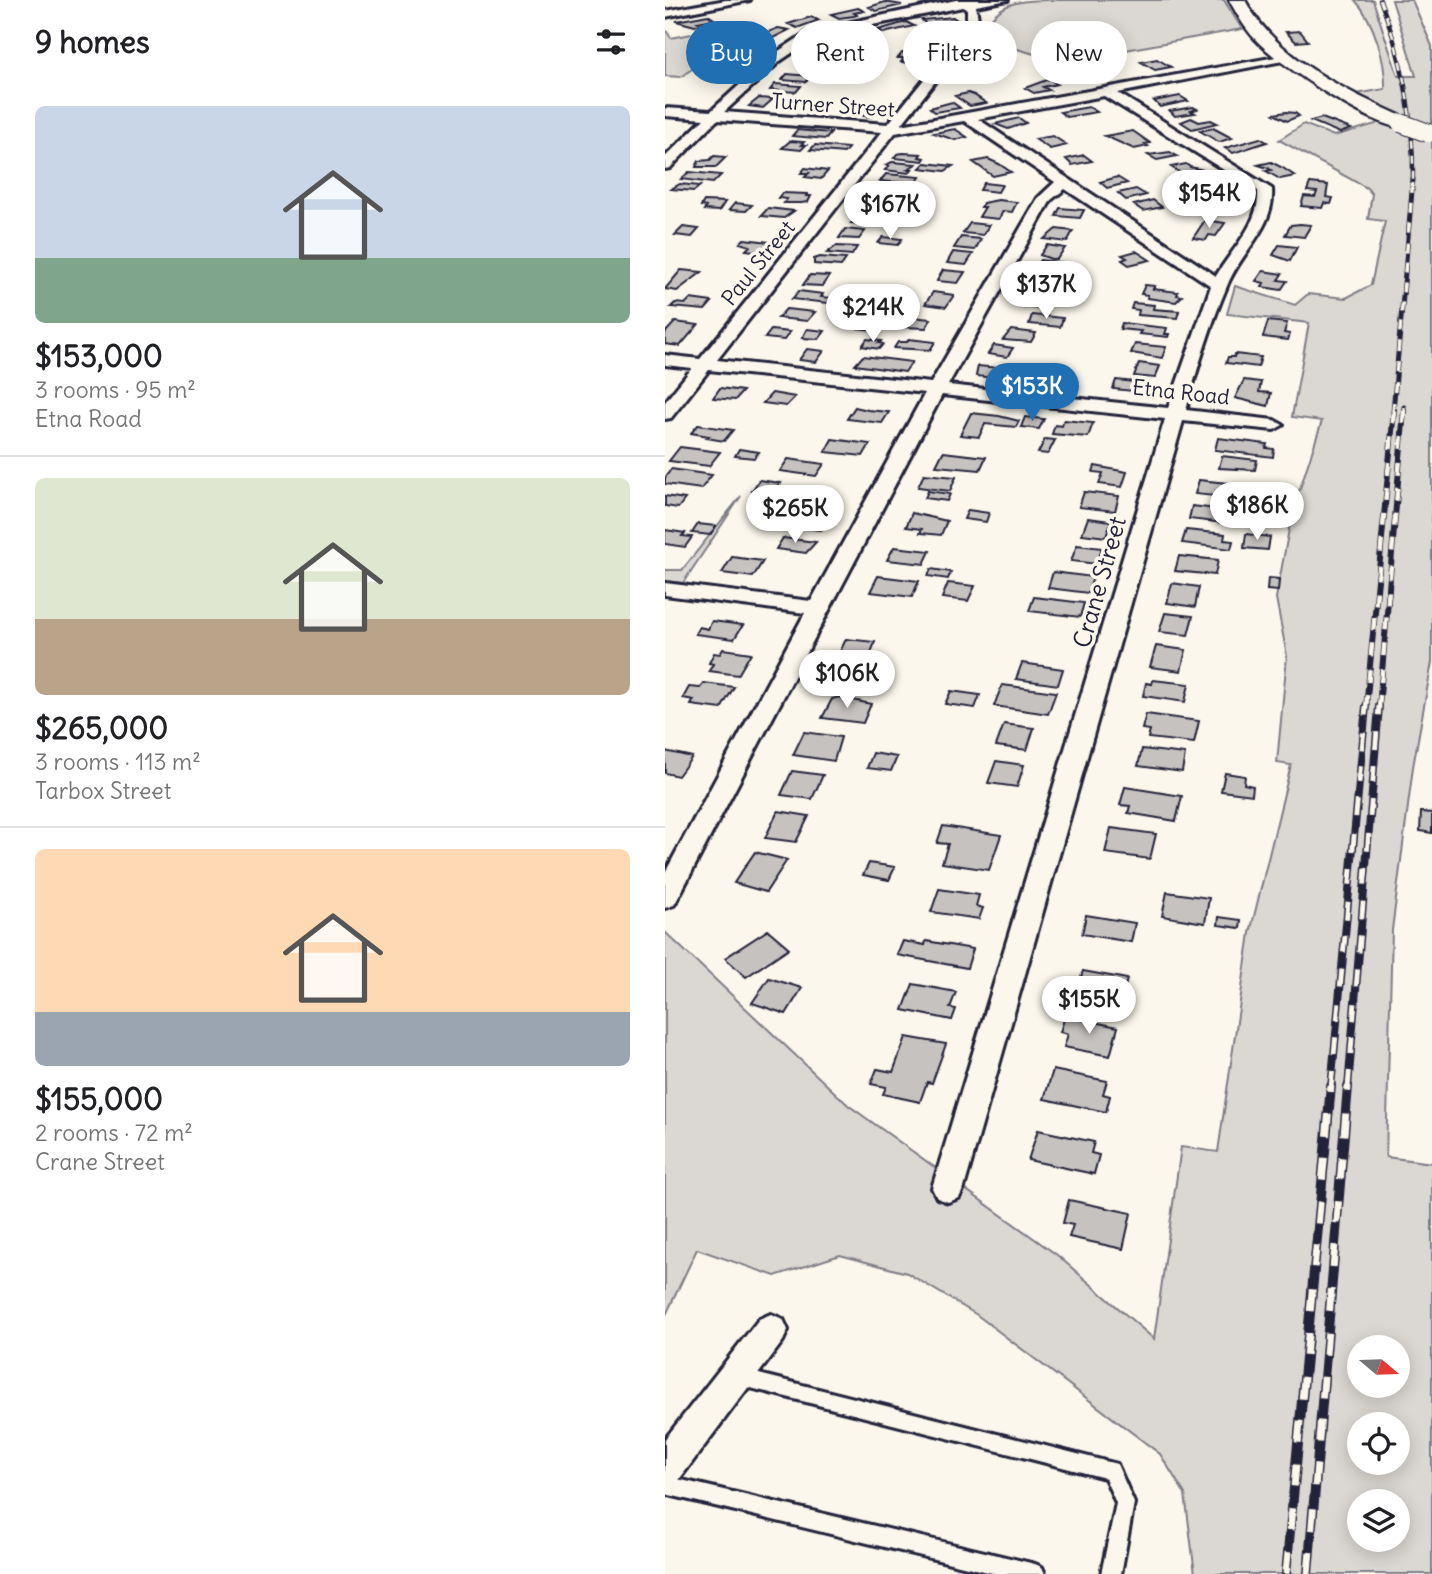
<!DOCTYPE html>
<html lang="en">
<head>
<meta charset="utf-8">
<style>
  :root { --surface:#fff; --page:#f6f6f6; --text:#202124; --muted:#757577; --line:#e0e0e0; --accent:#1f6fb2 }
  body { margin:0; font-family:Delius,sans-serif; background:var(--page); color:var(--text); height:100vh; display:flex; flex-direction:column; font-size:26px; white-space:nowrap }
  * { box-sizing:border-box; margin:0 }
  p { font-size:23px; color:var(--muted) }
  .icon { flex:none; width:38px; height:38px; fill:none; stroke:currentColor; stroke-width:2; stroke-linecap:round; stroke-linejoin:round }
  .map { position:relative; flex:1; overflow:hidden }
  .drawer { display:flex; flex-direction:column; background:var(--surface); width:665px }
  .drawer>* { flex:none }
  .guide { position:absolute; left:21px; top:21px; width:640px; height:63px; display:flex; gap:14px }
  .needle { width:46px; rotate:109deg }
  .tools { position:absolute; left:682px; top:1335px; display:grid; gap:14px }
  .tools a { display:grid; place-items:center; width:63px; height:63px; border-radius:50%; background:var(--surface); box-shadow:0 4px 18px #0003; font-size:35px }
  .price { position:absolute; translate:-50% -60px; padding:0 16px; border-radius:24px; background:#fff; color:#222; font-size:23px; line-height:46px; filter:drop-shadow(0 2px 4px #0008) }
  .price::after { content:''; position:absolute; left:50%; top:42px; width:21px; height:16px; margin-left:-10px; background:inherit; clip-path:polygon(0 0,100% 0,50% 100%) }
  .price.on { background:var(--accent); color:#fff }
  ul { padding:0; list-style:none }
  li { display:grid; align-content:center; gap:14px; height:371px; padding:0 35px }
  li+li { border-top:2px solid var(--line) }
  li span { display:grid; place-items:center; height:217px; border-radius:10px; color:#555 }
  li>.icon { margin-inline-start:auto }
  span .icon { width:126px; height:126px; fill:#fffc; stroke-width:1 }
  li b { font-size:30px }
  h2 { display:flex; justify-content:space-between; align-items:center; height:84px; padding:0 35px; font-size:30px }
  .chip { padding:0 24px; border-radius:32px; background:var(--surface); box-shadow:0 4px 18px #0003; font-size:24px; line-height:63px }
  .chip.on { background:var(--accent); color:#fff }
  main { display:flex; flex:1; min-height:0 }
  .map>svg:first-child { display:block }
  .green { fill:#dbd8d3; stroke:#7e7d87; stroke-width:2; fill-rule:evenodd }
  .building { fill:#c6c2c0; stroke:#22223b; stroke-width:2 }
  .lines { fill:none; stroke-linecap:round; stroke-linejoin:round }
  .lane-casing { stroke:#22223b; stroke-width:6 }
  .street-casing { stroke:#22223b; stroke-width:6 }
  .secondary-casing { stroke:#22223b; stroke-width:5 }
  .lane { fill:#fbf7ec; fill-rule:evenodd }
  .street { fill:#fbf7ec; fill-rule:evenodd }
  .secondary { fill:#fbf7ec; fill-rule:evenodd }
  .rail-far4-casing { stroke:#22223b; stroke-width:4.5 }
  .rail-far3-casing { stroke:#22223b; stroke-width:5 }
  .rail-far2-casing { stroke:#22223b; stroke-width:6 }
  .rail-far1-casing { stroke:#22223b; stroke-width:8 }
  .rail-casing { stroke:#22223b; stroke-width:10 }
  .rail-far4 { stroke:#fbf7ec; stroke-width:2.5; stroke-dasharray:8; stroke-linecap:butt }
  .rail-far3 { stroke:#fbf7ec; stroke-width:3.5; stroke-dasharray:10; stroke-linecap:butt }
  .rail-far2 { stroke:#fbf7ec; stroke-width:4.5; stroke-dasharray:13; stroke-linecap:butt }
  .rail-far1 { stroke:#fbf7ec; stroke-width:5; stroke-dasharray:17; stroke-linecap:butt }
  .rail { stroke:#fbf7ec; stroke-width:7; stroke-dasharray:22; stroke-linecap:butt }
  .secondary-bridge-casing { stroke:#22223b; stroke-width:20; stroke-linecap:butt }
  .secondary-bridge { stroke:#fbf7ec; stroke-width:18 }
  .labels { text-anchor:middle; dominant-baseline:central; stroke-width:7; stroke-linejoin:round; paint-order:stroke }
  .far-street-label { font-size:21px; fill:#22223b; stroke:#fbf7ec }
  .street-label { font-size:24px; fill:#22223b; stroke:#fbf7ec }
</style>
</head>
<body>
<main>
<section class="drawer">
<h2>9 homes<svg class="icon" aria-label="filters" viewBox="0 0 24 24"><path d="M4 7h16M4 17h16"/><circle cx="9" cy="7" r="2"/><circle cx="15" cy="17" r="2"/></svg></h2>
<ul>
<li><span style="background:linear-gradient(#c9d6e8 70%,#7fa58c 0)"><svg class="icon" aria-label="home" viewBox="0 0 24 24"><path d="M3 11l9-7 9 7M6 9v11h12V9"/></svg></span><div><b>$153,000</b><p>3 rooms · 95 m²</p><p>Etna Road</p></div></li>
<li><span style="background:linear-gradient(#dfe7d0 65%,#b9a48a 0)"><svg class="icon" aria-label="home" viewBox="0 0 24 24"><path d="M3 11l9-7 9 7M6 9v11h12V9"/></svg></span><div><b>$265,000</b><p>3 rooms · 113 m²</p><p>Tarbox Street</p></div></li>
<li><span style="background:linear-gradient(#ffd9b3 75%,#9aa5b1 0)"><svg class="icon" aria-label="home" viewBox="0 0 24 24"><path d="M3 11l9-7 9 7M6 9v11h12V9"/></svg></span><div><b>$155,000</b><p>2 rooms · 72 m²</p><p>Crane Street</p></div></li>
</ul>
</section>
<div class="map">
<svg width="767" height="1574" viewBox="0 0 767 1574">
  <rect width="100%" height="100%" fill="#fbf7ec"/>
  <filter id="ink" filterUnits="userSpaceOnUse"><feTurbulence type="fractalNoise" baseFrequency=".0143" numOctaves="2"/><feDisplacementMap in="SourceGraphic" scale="14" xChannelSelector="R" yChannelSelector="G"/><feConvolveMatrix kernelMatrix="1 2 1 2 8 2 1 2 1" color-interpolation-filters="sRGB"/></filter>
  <g filter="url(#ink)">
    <path class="green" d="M384,0H559L577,29L422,57L400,63L311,37C336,4 342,1 384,0Z
      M690,0H708L733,76H751L727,0H747L767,46V662L748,767L727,930L721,1157L767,1163V1574H530L520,1494L495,1454L312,1315L242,1273L175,1255L110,1276L32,1249L0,1317V932L183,1105L392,1255L489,1339L516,1147L553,1152L585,933L626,765L612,763L622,656L611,598L627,513L657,421L627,417L644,323L562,314L570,286L630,305L643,294L681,298L706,285L720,221L703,219L707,194L702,188L614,140L639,124L669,136L711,124L717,107L691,94L720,89C721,61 709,21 690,0ZM695,1348H733V1386H695ZM695,1424H733V1463H695ZM695,1502H733V1540H695Z
      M90,22L16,77L0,76V29L6,38Z
      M76,496L18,583L0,581V570H17Z"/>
    <path class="building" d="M220,2L237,5L211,11L204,7Z
      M193,8L199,11L189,13L192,15L189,16L174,18L166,14Z
      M43,15L49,19L33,22L37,24L30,26L11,21Z
      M146,17L154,20L132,28L123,24Z
      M288,17L292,20L261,24L257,20Z
      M241,22L249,26L219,33L213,30Z
      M113,28L124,30L106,39L91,37Z
      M264,29L279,31L267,42L254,41Z
      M197,31L206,35L186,40L177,36Z
      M635,31L643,41L631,42L621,32Z
      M315,45L331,46L325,55L312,54Z
      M78,47H90L92,51L86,55L70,54Z
      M237,53L258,55L253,64L236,62L239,58H233Z
      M310,58L322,59L327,60L315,69L299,68Z
      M492,59L506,67L490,70L476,62Z
      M62,64H77L69,73L54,72Z
      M428,71L443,72L451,77L436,80L423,72Z
      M122,74L146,76L141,82L117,80Z
      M384,79L392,84L378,87L384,90L369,93L360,88Z
      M110,84L136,86L131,92L105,90Z
      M303,93L309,95L321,103L305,106L290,96Z
      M515,96L523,101L495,107L489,101Z
      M94,98L108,99L98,108L84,106Z
      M287,102L295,108L270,112L265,108Z
      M199,106H207L205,108L213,109L206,117L192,115Z
      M424,107L432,112L402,117L395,112Z
      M528,107L532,109L526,111L530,113L510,116L505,111Z
      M621,112L630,113L634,116L622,121L609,114Z
      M354,118L361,123L343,129L330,124Z
      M526,118L534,122L546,120L552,123L527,129L516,122Z
      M657,118L686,129L675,133L646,121Z
      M548,128L567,138L554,142L535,131Z
      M290,129L302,137L290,140L269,133Z
      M132,130L166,133L161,139L127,136Z
      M468,131L485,143L480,144L483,146L469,149L440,136Z
      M388,136L402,145L385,149L370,139Z
      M595,138L602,142L568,153L560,148Z
      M125,141L139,142L136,145H141L136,150L117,148Z
      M150,145L183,148L179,153L145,150Z
      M505,152L512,156L492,160L483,155Z
      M238,153L256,154L254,157L260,158L258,161L229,158L232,154Z
      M419,155L427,161L407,165L401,159Z
      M49,156L61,157L51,167H31L34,161L45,160Z
      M323,159L334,164L346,172L328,176L308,162Z
      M227,162L251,164L243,169H247L244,173L220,170L224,166L221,165Z
      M606,162L618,168L630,176L615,179L601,171L606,170L603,168L593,165Z
      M260,163L288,166L280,171L255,168Z
      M521,164L525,167L535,169L519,175L506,167Z
      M140,168L163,171L156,179L140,177L144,173H136Z
      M24,172L56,175L48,183L16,179Z
      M221,174L255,177L250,184L215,181Z
      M452,177L462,183L442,188L435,182Z
      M319,183L337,185L333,192L315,190Z
      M645,183L663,185L661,197L668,198L666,204L659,203L657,208L636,206L639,196L650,197L652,192L642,191Z
      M15,184L35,186L29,191L6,189Z
      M213,189L233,191L228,198L205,196Z
      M471,189L481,195L461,200L453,193Z
      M537,191H565L568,198L561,199L568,210H551L546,199L535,200L532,192Z
      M117,193L142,194L141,196H146L143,202L136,203H119L122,199L113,198Z
      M333,200L352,202L347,212L338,211L334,219L314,217L320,207H316L318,203Z
      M488,200L497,207L478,211L469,205Z
      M39,201L60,202L54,211L39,210L41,207L36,206Z
      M204,201L218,203L211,212L196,210Z
      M70,203L87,205L81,211L64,210Z
      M103,208L129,211L119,218L96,216Z
      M395,208L419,210L415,218L391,216Z
      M191,215L210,217L205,224L186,223Z
      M540,220L560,223L551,236L544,235L541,240L528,238Z
      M305,223L324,225L318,235L298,233Z
      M635,224L646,225L639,237L620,235L626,225Z
      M18,227L34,229L27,237L10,235Z
      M180,229L200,231L194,239L174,238Z
      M391,229L408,231L402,242L379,239Z
      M218,237L237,239L233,245L213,243Z
      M296,237L316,239L310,250L289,248Z
      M79,239L105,242L96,252L81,250L85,246L75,243Z
      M382,245L400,248L392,259H386L375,255Z
      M614,245L632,247L625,261L608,255Z
      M171,246L192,247L187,255L162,253Z
      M471,251L485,260L464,265L457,260L462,258L457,255Z
      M288,252L308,254L301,265L282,263Z
      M155,257L181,259L176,266L149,264V259Z
      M375,260L399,263L390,272L369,269Z
      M16,270L37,272L12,291L0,289Z
      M278,270L300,272L293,283L272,281Z
      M598,271L617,274L613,280L622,281L616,290L597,287L599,283L591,281Z
      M145,275L164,276L157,286L138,285Z
      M367,277L385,279L399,282L395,290L362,286Z
      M480,285L490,286L488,289L513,292L512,295L517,296L511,302L482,298L483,295L476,294Z
      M134,291L158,294L156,297L167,298L163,303L127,299Z
      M268,292L289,295L281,307L260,304Z
      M369,295L377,296L370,308L351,306L356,296Z
      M25,299L47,302L40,310L6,307L10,303L20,304Z
      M468,303L489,305L488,309L514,311L512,318L473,315L474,310L466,309Z
      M121,309L150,312L142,321L113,318Z
      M231,315L247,317L266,319L261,328L238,327L240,323L228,320Z
      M367,315L398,318L395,327L364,324Z
      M197,318L215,319L208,330L191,328Z
      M603,321L622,323L619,333L625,334L623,340L598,337Z
      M10,322L33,325L15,346L0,344V333Z
      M457,323L502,328L500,334H504L503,337L474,334L476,331L455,329Z
      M142,329L160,331L154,339L137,338Z
      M106,330L125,332L119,340L100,338Z
      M346,330L371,333L366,342L338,340Z
      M202,339L216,341L214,343L218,344L214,349L197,346Z
      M244,339L270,342L265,350L229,348L233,342H242Z
      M470,344L501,347L497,358L466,353Z
      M329,345L348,348L342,357L323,354Z
      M142,349L159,351L151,362L134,360Z
      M570,354L596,357L593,367L561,363L563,357H569Z
      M198,356L247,362L240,372L190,365Z
      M474,363L495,366L490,378L469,376Z
      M335,365L379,370L374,380L329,375L328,378L311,376L313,366L334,368Z
      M451,380L481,383L478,392L448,389Z
      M579,380L596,382L594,392L606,393L603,406L570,398Z
      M55,388L78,391L70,400L48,398Z
      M107,393L130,397L121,406L98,403Z
      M190,407L203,410L224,412L217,423L182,419Z
      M306,413L334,416L354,421L351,427L320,424L314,437L295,435Z
      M360,417L379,419L374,429L356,427Z
      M399,420L428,423L423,437L387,434L390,425L397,426Z
      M33,425L68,430L59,441L41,438L44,436L26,433Z
      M553,438L602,444L601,448L609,449L608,457L550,450Z
      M167,439L205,444L198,456L160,452Z
      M380,439L390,440L383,454L373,453Z
      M15,447L55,452L44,466L4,461Z
      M74,449L94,452L89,458L70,456Z
      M278,452L321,457L315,470L271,466Z
      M557,456L592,460L590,470L554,468Z
      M123,459L159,464L151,476L115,471Z
      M430,466L462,472L457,487L434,484L438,473L428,472Z
      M6,469L47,475L36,489L0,484V478Z
      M259,474L291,477L285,491L253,487Z
      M94,480L115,483L108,493L87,491Z
      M534,480L562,483L559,497L530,494Z
      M263,491L285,494L282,501L260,498Z
      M419,492L454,496L450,511L414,507Z
      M0,496L20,499L13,508L0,506Z
      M527,506L577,512L575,525L524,519Z
      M129,510L166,515L156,530L120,526Z
      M303,510L324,513L321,522L299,519Z
      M247,513L282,521L276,535L255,533L257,529L241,527Z
      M423,518L446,521L441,537L417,534Z
      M33,524L51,526L45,535L27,533Z
      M0,530L20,533L17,536L27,537L20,547L0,544Z
      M521,530L560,534L559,540L568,541L566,549L517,543Z
      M581,534L605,537L603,550L579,548Z
      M118,538L151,542L141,553L111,549Z
      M412,545L437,548L432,564L406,561Z
      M229,547L265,551L259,564L222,560Z
      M514,556L553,560L550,575L510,571Z
      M67,557L98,561L88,577L57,573Z
      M266,569L286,572L283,579L263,576Z
      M388,572L428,577L423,593L383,588Z
      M213,576L254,581L247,597L205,592Z
      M603,578L614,579L613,591L602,590Z
      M283,583L310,586L303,601L277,598Z
      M507,583L534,587L530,607L502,603Z
      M369,597L419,603L415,617L364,611Z
      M500,613L528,616L523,635L494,632Z
      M47,621L78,625L69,639L30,634L34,627L43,629Z
      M181,639L210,642L202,664L171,660Z
      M491,646L521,650L516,671L485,667Z
      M58,649L86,653L73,675L44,671L48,664L44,663L49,653L55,654Z
      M357,663L398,669L393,685L351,679Z
      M488,680L524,684L520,702L478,696L481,683L487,684Z
      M39,683L69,687L56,709L26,705L29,700L18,698L24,687L35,688Z
      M337,685L391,692L383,714L329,706Z
      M286,691L315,695L310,708L280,704Z
      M174,697L206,704L198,723L157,718L167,699Z
      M481,714L534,721L529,743L483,738L485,730L477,729Z
      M339,724L369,728L362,750L331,746Z
      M139,732L176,737L169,761L128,755Z
      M477,749L520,754L517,772L473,766Z
      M0,751L27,757L13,776L0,773Z
      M208,753L232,757L226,771L202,768Z
      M331,761L359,765L352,787L323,783Z
      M127,771L158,775L147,799L116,795Z
      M560,773L580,776L579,784L588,786L587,795L556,791Z
      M460,787L517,796L511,821L463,813L465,806L455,805Z
      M113,811L144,816L131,842L100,838Z
      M756,812L767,813V833L755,831Z
      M278,826L336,835L324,870L277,863L283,844L272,843Z
      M446,828L491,834L485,859L440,853Z
      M90,852L122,860L101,892L69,883Z
      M204,863L230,867L224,880L198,875Z
      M274,889L314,895L311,906L318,908L314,919L266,912Z
      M502,892L544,898L540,923L497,916Z
      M421,915L470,923L466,942L417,934Z
      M554,917L576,920L575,928L553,925Z
      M103,930L124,948L81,977L60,958Z
      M238,941L260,945L261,941L308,949L302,968L232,955Z
      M418,971L462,979L456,1003L410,994Z
      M104,978L137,988L121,1014L87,1003Z
      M248,984L291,992L285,1008L291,1009L287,1020L238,1010Z
      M400,1016L453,1027L445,1056L399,1047L403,1034L395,1032Z
      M241,1037L281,1044L267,1083L262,1082L255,1102L218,1094L221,1087L206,1084L212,1069L228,1072Z
      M388,1070L442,1081L438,1094L445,1096L441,1112L379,1099Z
      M373,1130L429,1142L426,1153L434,1155L429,1174L363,1160Z
      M404,1200L466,1213L458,1249L404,1237L408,1225L398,1223Z"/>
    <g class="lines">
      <defs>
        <path id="lane" d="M74,1369L452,1464L469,1503L456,1574H436L451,1503L440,1478L74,1385L68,1383L65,1377L68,1371Z
          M0,1476L370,1564L377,1567L380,1574H331L0,1494Z"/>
        <path id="street" d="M61,0H85L0,17V11Z
          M291,0H343L311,6L314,26L236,125L622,55L628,59L453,93L607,189C610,228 575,252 562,286C545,326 532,369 521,410L609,420L618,425L609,430L518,421L299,1188L294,1198L283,1202L272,1198L267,1188L500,419L277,395L13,898L9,905L0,908V873L140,613L0,595V583L146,601L260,393L44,370L6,418L0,419V402L27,368L0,365V355L35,359L217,132L52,120L5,168L0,169V157L39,119L0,116V108L46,111L106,56L144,31ZM298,7L302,9V26L223,124L59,112L115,61L152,36ZM439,96L593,191C595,224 567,249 551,276L313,119ZM299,121L390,182L373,198L266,383L52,360L230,133ZM400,189L546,286L503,408L283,385L386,200Z
          M106,1314L118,1319L123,1330L118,1341L13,1481L0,1486V1439L94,1319Z"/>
        <path id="secondary" d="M564,0H580C612,60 683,92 743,119L745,123L743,127C716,134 616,65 595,44C581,31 573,16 564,0Z"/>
      </defs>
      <use href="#lane" class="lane-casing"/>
      <use href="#street" class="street-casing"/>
      <use href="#secondary" class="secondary-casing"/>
      <use href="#lane" class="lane"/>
      <use href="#street" class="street"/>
      <use href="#secondary" class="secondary"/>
      <defs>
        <path id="rail-far4" d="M715,0C738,58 749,118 748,181"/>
        <path id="rail-far3" d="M728,412L748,179
          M739,412V407"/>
        <path id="rail-far2" d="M701,708L729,410
          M714,708L739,410"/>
        <path id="rail-far1" d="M666,1088L701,706
          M683,1088L714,706"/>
        <path id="rail" d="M621,1574L666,1086
          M643,1574L683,1086"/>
      </defs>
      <use href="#rail-far4" class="rail-far4-casing"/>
      <use href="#rail-far3" class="rail-far3-casing"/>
      <use href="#rail-far2" class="rail-far2-casing"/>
      <use href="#rail-far1" class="rail-far1-casing"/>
      <use href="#rail" class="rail-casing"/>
      <use href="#rail-far4" class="rail-far4"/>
      <use href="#rail-far3" class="rail-far3"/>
      <use href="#rail-far2" class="rail-far2"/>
      <use href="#rail-far1" class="rail-far1"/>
      <use href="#rail" class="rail"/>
      <defs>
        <path id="secondary-bridge" d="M736,123L763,133"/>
      </defs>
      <use href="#secondary-bridge" class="secondary-bridge-casing"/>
      <use href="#secondary-bridge" class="secondary-bridge"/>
    </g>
  </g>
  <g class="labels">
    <g class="far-street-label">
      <text transform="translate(168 105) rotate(4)">Turner Street</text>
      <text transform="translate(93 263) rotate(-51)">Paul Street</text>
      <text transform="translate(516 392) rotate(6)">Etna Road</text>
    </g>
    <g class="street-label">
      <text transform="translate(434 582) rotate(-74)">Crane Street</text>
    </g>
  </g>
</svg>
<div class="tools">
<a><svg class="needle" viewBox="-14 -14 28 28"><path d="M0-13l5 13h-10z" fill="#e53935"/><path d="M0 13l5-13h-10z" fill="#757577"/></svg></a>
<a><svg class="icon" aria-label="locate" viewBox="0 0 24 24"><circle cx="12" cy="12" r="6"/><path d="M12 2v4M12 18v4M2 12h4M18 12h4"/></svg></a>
<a><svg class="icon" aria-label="layers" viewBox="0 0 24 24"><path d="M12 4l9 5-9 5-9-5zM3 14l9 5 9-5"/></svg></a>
</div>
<b class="price" style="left:544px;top:230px">$154K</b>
<b class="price" style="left:225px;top:241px">$167K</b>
<b class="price" style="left:381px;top:321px">$137K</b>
<b class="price" style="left:208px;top:344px">$214K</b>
<b class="price on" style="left:367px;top:423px">$153K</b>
<b class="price" style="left:592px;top:542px">$186K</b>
<b class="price" style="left:130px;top:545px">$265K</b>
<b class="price" style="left:182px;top:710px">$106K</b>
<b class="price" style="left:424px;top:1036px">$155K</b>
<div class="guide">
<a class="chip on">Buy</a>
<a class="chip">Rent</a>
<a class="chip">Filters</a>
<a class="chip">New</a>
</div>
</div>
</main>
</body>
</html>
